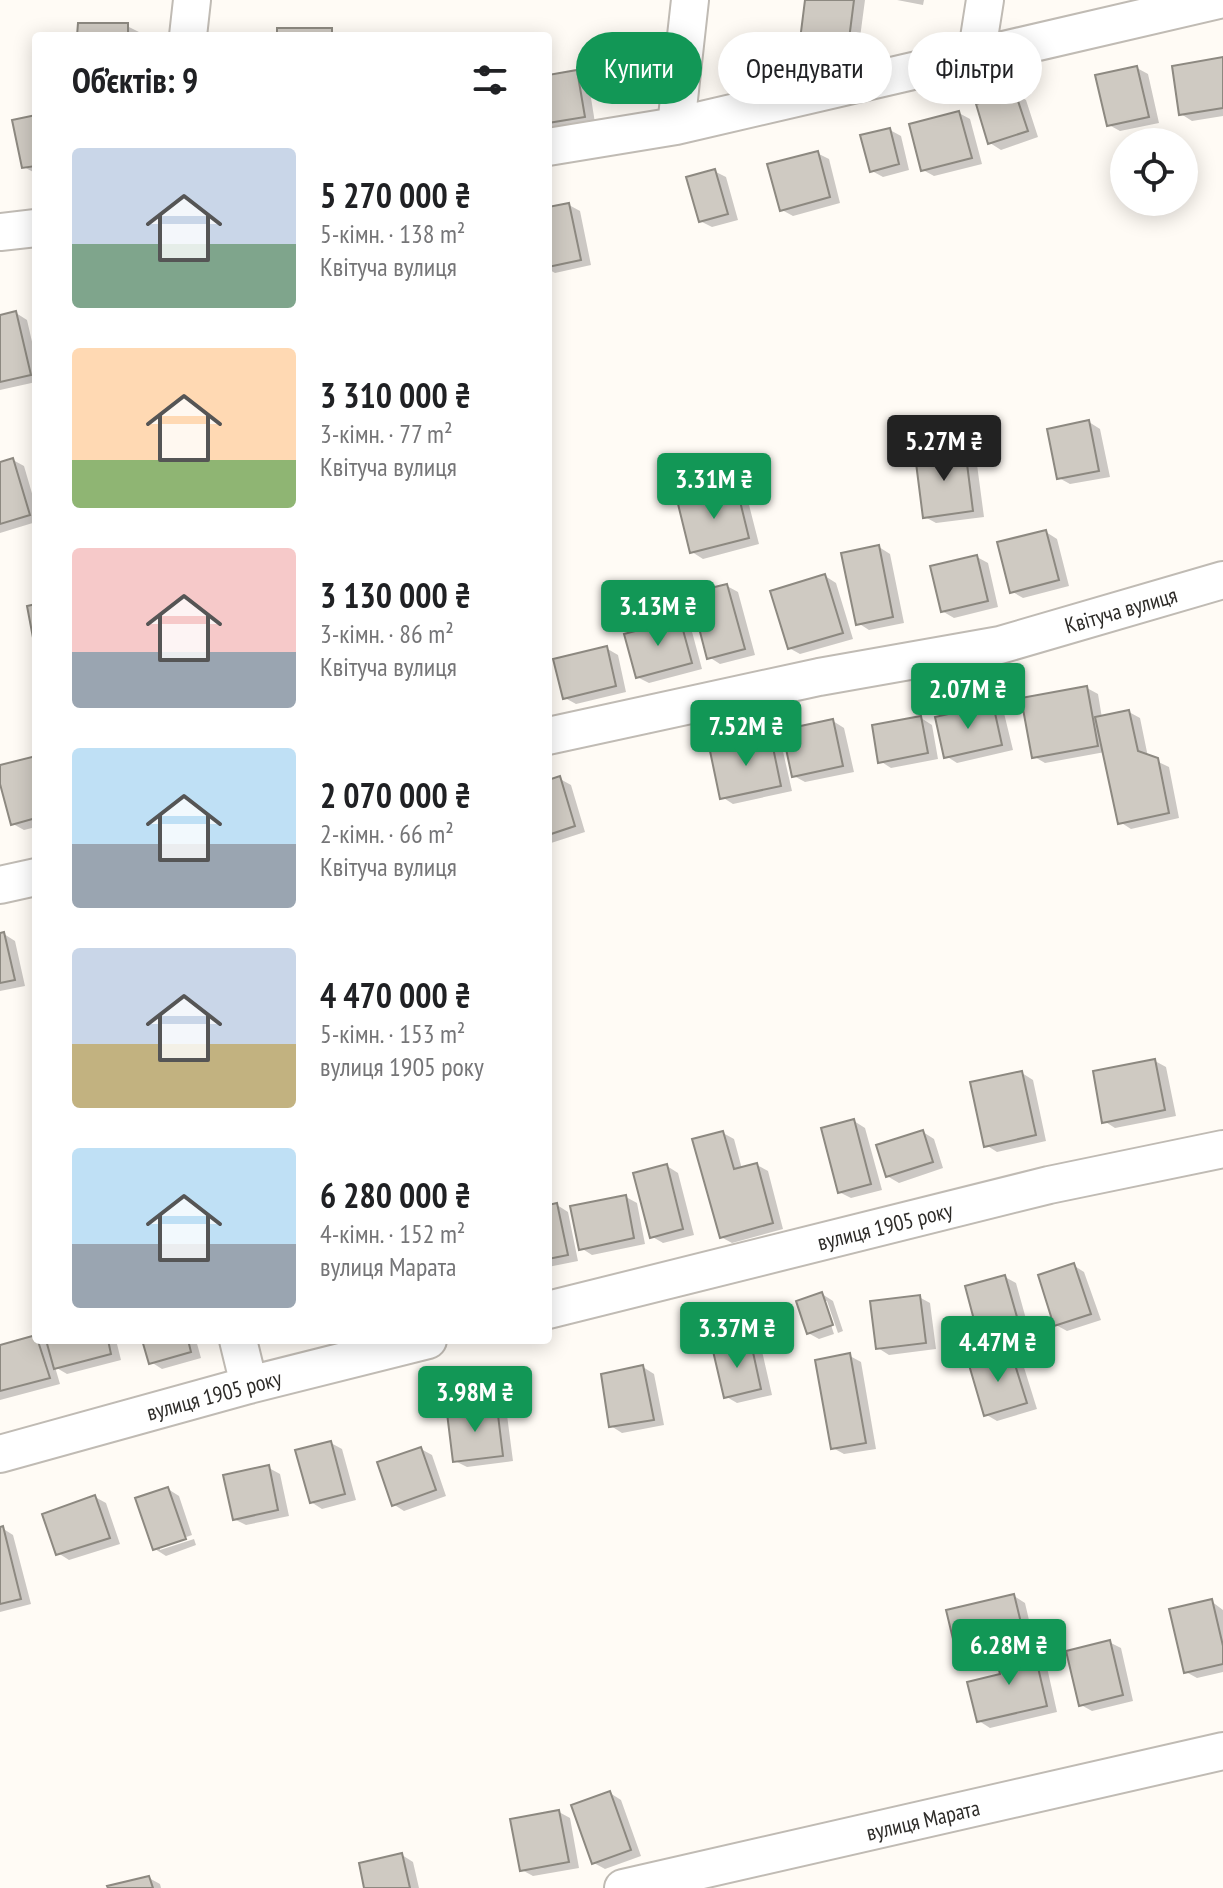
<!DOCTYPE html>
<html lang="uk">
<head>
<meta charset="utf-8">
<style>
  :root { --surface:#fff; --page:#f6f6f6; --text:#202124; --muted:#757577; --accent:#129756 }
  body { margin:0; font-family:"PT Sans Narrow",sans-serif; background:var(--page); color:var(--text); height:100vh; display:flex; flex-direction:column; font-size:30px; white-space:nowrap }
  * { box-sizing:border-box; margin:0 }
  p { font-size:26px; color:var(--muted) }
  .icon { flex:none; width:44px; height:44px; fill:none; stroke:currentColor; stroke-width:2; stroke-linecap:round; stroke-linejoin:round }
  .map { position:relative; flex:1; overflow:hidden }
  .panel { position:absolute; left:32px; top:32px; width:520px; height:1312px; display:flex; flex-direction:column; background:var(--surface); border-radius:8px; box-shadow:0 4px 20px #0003 }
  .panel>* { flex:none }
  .banner { position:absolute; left:576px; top:32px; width:526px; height:72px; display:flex; gap:16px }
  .fabs { position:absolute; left:1110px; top:128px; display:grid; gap:16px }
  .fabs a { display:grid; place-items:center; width:88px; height:88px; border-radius:50%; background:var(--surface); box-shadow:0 4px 20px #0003; font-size:40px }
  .price { position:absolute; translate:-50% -68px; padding:0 18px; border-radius:8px; background:var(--accent); color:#fff; font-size:26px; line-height:52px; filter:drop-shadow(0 2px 4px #0008) }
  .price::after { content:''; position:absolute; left:50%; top:48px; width:24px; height:18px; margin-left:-12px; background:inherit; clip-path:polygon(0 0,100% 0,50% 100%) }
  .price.active { background:#222; color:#fff }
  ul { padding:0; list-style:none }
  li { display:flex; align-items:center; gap:24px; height:200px; padding:0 40px }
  li span { display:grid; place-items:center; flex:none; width:224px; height:160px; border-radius:8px; color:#555 }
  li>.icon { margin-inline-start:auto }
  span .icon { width:96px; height:96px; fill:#fffc; stroke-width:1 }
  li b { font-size:34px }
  h2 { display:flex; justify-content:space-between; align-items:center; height:96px; padding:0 40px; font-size:34px }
  .chip { padding:0 28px; border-radius:36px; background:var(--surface); box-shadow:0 4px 20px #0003; font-size:28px; line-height:72px }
  .chip.active { background:var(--accent); color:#fff }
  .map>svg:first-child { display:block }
  .shadow { fill:#0003 }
  .building { fill:#cfcac2; stroke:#8d8981; stroke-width:2 }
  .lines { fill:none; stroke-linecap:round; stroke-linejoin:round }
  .street-casing { stroke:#c0bbb4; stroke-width:40 }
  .street { stroke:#fff; stroke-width:36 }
  .labels { text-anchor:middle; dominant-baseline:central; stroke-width:6; stroke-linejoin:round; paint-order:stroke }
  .street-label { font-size:22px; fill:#2d2b28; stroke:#fff }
</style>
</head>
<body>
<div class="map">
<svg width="1223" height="1888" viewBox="0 0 1223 1888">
  <rect width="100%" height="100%" fill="#fffbf5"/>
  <path class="shadow" d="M807,0H865L857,60L812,54L801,47Z
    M897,0H924L923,5Z
    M127,26L139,32L138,36H79Z
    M1223,59V116L1192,121L1181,114Z
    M1137,68L1148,74L1159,123L1120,131L1109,125Z
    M577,72L588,79L595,123L548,130V77Z
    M1015,94L1026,100L1038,137L1001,150L990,143Z
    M959,113L970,119L982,164L934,176L923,170Z
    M36,118V173H35L24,167Z
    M890,130L901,136L909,170L883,177L872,171Z
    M817,153L829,159L840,203L793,216L782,210Z
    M714,171L726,177L738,220L712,227L700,221Z
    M569,205L580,211L591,265L555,273L548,269V209Z
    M16,313L27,320L36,359V382L0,390V317Z
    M1089,422L1100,429L1110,477L1070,484L1059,478Z
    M965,450L976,457L984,517L936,523L925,517Z
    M13,460L24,466L36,507V522L0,533V464Z
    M736,491L747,497L759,544L703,559L692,552Z
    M1046,532L1057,539L1069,586L1023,598L1011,591Z
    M879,547L890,554L904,623L869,630L858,623Z
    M977,557L988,563L998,607L954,618L942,611Z
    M825,576L836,583L853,639L800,654L789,648Z
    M727,586L738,592L755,655L720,664L709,657Z
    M680,621L691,628L702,669L649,683L637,677Z
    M606,648L618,655L626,692L576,704L565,698Z
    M1087,688L1098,694L1102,718L1129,712L1140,718L1148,757L1169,767L1179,818L1131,829L1120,822L1105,752L1045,763L1033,756Z
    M993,706L1004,713L1013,750L957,763L946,756Z
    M921,718L932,725L938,759L891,768L880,761Z
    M833,721L844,728L854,772L805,782L794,776Z
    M771,740L782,747L792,791L733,804L722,797Z
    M36,758V827L24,830L13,824L0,767Z
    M560,779L571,785L585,832L548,844V782Z
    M4,934L15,941L25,986L0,991V935Z
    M1155,1061L1166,1067L1176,1116L1115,1128L1104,1121Z
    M1022,1073L1033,1080L1046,1141L997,1152L986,1145Z
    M854,1121L865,1128L882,1190L851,1198L839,1192Z
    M923,1132L934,1139L943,1168L899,1183L887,1176Z
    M723,1133L734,1139L742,1169L757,1165L768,1171L783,1229L732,1243L721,1237Z
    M667,1166L678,1173L694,1235L663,1243L651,1236Z
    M626,1197L637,1203L645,1244L592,1255L581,1248Z
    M557,1205L568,1212L578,1261L548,1267V1207Z
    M1073,1265L1084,1272L1101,1320L1067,1331L1056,1325Z
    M1005,1277L1016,1283L1033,1344L995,1355L984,1348Z
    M822,1294L833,1301L843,1331L838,1333L827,1301H823L834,1334L819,1339L808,1333Z
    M919,1297L930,1303L936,1349L889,1355L878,1348Z
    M36,1340L50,1344L49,1340H116L121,1360L67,1374L55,1367L60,1384L0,1400V1348Z
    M144,1340H196L201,1358L162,1369L151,1362Z
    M751,1345L762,1351L772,1395L737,1403L725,1396Z
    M1011,1354L1022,1361L1037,1409L997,1421L985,1414Z
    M850,1356L861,1362L876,1449L844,1454L833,1448Z
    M643,1367L654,1374L664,1425L622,1433L611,1426Z
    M496,1409L507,1415L513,1461L467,1467L455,1461Z
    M331,1443L342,1449L356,1500L322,1509L311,1502Z
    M421,1449L432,1455L446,1496L404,1511L393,1504Z
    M269,1468L280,1474L289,1516L246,1525L234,1519Z
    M168,1489L179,1496L192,1535L160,1546V1550L194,1539L196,1545L166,1556L155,1549Z
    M95,1497L106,1503L120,1544L69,1560L58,1553Z
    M2,1528L13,1535L31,1604L0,1612V1529Z
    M1014,1596L1025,1603L1032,1633L967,1649L956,1642Z
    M1211,1601L1223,1610V1672L1197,1678L1186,1672Z
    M1109,1642L1121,1648L1133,1701L1092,1711L1081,1705Z
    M1033,1648L1044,1654L1057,1712L990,1728L979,1721L1003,1675Z
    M610,1793L621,1800L641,1856L605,1869L594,1863Z
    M559,1812L570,1818L579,1868L533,1876L522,1870Z
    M402,1855L413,1862L419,1888H366Z
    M149,1878L160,1884L161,1888H110Z"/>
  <path class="building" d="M805,0H854L847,55L799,48Z
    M78,23H128V36H77Z
    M277,28H332V36H277Z
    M1223,57V108L1179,115L1172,66Z
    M1137,66L1149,117L1107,126L1095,75Z
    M577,70L585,117L548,123V75Z
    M1015,92L1028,131L988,144L976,104Z
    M959,111L972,158L921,171L909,124Z
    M36,115V166L22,168L12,120Z
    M890,128L899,164L870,172L860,135Z
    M818,151L830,197L780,211L767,164Z
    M715,169L728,214L699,222L686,177Z
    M569,203L581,260L548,267V207Z
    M16,311L31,375L0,382V315Z
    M1089,420L1099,471L1057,479L1047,429Z
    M965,448L973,511L923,518L915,455Z
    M13,458L30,515L0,524V462Z
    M737,489L749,538L690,553L678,504Z
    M1046,530L1059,580L1010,593L997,542Z
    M879,545L893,617L856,625L841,553Z
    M977,555L988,601L941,612L930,566Z
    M825,574L843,633L788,649L770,591Z
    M727,584L745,649L707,659L690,593Z
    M36,604V643H34L27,606Z
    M680,619L692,663L636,678L624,634Z
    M607,646L616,686L563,699L553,659Z
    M1087,686L1098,746L1032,758L1021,698Z
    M993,704L1002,745L944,758L935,717Z
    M1129,710L1138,751L1158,758L1169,813L1118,824L1095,717Z
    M921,716L928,753L878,763L872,725Z
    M833,719L843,766L792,777L782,730Z
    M771,738L781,786L720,799L710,751Z
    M36,756V818L11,825L0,784V765Z
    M560,776L575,826L548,835V780Z
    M4,932L15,980L0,983V933Z
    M1155,1059L1165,1110L1102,1123L1093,1071Z
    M1022,1071L1036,1135L984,1147L970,1082Z
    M854,1119L871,1184L838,1193L821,1128Z
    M923,1130L933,1162L886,1177L876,1145Z
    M723,1131L734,1169L757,1163L773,1223L720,1238L692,1139Z
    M667,1164L683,1229L650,1238L633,1173Z
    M626,1195L634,1238L579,1250L570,1206Z
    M557,1203L568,1255L548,1259V1205Z
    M1074,1263L1091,1314L1054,1326L1038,1275Z
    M1005,1275L1023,1338L982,1350L965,1286Z
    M822,1292L833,1325L807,1334L796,1301Z
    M920,1295L926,1343L876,1349L870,1301Z
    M36,1335L50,1378L0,1391V1345Z
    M46,1340H108L111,1354L54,1369Z
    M142,1340H188L191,1352L149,1364Z
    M751,1343L761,1389L724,1398L713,1351Z
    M1011,1352L1027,1403L984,1416L969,1365Z
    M850,1353L866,1443L831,1449L815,1360Z
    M643,1365L654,1420L609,1427L601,1374Z
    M497,1407L503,1456L453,1462L447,1413Z
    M331,1441L345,1494L310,1503L295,1450Z
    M421,1447L436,1490L392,1506L377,1462Z
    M269,1465L278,1510L233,1520L223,1475Z
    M168,1487L186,1539L153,1550L135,1498Z
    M95,1495L110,1538L56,1555L42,1514Z
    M3,1526L21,1599L0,1604V1527Z
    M1014,1594L1022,1627L954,1643L946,1610Z
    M1212,1599L1223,1646V1664L1184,1673L1169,1609Z
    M1110,1640L1123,1695L1079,1706L1066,1651Z
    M1033,1646L1047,1706L977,1722L967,1682L1000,1674L995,1654Z
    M610,1791L631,1850L592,1864L571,1805Z
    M559,1810L569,1862L520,1871L510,1819Z
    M402,1853L410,1888H364L359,1863Z
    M149,1876L153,1888H108L107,1886Z"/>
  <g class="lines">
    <defs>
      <path id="street" d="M188,36L192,0
        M976,57L985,0
        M676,126L690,0
        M548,147L676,126L1219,0
        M0,232L36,228
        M548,736L819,677L1000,645L1223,580
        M0,885L36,877
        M548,1310L1049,1185L1223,1149
        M238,1340L249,1385
        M0,1454L249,1385L428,1340
        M623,1888L1223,1751"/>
    </defs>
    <use href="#street" class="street-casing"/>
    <use href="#street" class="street"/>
  </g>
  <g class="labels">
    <g class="street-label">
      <text transform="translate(1121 610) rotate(-16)">Квітуча вулиця</text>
      <text transform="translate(885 1226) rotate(-14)">вулиця 1905 року</text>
      <text transform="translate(214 1395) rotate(-15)">вулиця 1905 року</text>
      <text transform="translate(923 1820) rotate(-13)">вулиця Марата</text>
    </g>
  </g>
</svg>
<div class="fabs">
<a><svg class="icon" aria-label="locate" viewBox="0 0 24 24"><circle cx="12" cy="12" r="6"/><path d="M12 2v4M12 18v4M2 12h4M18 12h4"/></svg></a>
</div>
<b class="price active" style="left:944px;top:483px">5.27M ₴</b>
<b class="price" style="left:714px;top:521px">3.31M ₴</b>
<b class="price" style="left:658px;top:648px">3.13M ₴</b>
<b class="price" style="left:968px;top:731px">2.07M ₴</b>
<b class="price" style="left:746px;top:768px">7.52M ₴</b>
<b class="price" style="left:737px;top:1370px">3.37M ₴</b>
<b class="price" style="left:998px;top:1384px">4.47M ₴</b>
<b class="price" style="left:475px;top:1434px">3.98M ₴</b>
<b class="price" style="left:1009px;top:1687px">6.28M ₴</b>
<div class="banner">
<a class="chip active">Купити</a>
<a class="chip">Орендувати</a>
<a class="chip">Фільтри</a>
</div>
<section class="panel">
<h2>Об’єктів: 9<svg class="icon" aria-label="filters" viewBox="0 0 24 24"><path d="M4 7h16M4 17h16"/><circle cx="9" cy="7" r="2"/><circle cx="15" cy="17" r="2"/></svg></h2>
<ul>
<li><span style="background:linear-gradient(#c9d6e8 60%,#7fa58c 0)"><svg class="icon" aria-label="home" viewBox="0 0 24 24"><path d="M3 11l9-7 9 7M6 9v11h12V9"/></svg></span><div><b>5 270 000 ₴</b><p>5-кімн. · 138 m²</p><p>Квітуча вулиця</p></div></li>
<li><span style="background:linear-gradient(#ffd9b3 70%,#8fb573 0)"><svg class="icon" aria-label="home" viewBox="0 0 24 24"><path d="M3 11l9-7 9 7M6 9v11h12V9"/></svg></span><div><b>3 310 000 ₴</b><p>3-кімн. · 77 m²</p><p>Квітуча вулиця</p></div></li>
<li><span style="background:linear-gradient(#f6c9c9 65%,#9aa5b1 0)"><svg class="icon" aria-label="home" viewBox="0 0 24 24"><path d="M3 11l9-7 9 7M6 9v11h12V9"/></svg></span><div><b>3 130 000 ₴</b><p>3-кімн. · 86 m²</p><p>Квітуча вулиця</p></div></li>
<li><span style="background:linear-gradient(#bfe0f5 60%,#9aa5b1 0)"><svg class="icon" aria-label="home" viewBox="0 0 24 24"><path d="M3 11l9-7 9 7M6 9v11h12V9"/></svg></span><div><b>2 070 000 ₴</b><p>2-кімн. · 66 m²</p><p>Квітуча вулиця</p></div></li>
<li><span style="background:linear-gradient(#c9d6e8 60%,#c2b280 0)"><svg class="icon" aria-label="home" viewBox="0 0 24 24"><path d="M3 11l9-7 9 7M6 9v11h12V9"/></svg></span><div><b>4 470 000 ₴</b><p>5-кімн. · 153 m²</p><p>вулиця 1905 року</p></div></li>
<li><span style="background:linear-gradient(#bfe0f5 60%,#9aa5b1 0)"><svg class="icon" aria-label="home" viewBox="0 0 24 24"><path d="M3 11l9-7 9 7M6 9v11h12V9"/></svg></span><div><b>6 280 000 ₴</b><p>4-кімн. · 152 m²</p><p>вулиця Марата</p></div></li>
</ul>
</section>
</div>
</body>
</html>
